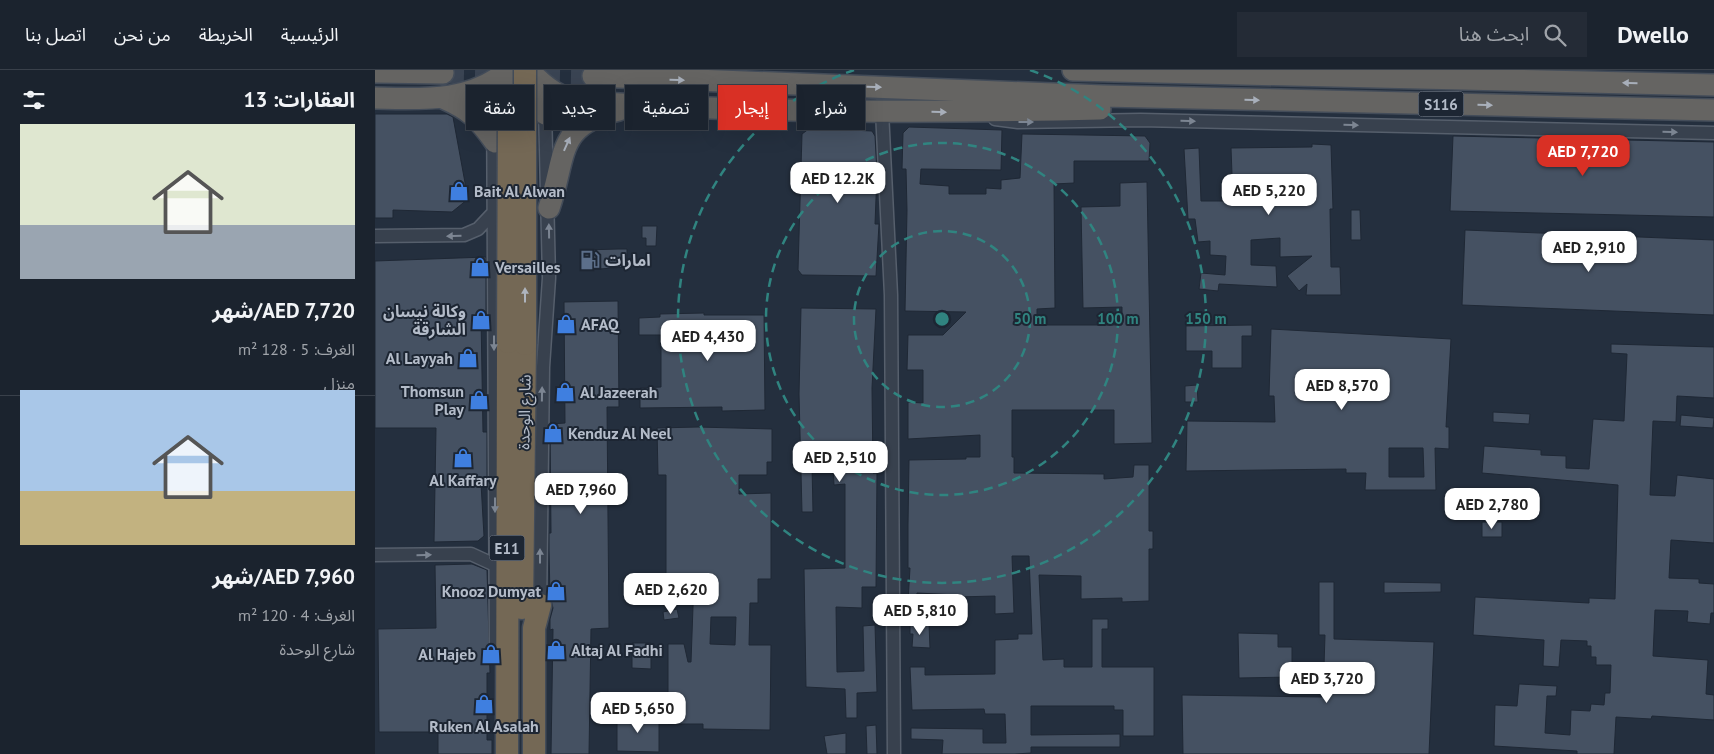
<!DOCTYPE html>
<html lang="ar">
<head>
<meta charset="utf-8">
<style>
  :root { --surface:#1b232e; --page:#242b36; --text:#f1f3f6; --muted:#a0a4aa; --line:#39404a; --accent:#d93025 }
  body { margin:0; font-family:"PT Sans","Noto Sans Arabic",sans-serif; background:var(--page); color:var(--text); direction:rtl; height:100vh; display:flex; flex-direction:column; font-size:19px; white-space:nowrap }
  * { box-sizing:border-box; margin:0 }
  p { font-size:16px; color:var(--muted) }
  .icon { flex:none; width:28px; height:28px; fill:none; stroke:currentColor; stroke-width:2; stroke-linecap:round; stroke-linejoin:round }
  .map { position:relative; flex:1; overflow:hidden; direction:ltr }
  .sheet { display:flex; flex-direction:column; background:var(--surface); width:375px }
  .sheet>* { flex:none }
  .guide { position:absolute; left:15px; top:15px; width:475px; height:45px; direction:rtl; display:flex; gap:10px }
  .price { position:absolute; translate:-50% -42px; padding:0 11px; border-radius:10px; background:#fff; color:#222; font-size:16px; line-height:32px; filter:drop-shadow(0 1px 2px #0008) }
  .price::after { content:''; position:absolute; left:50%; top:30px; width:15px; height:11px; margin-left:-8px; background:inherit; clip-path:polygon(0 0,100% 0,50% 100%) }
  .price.active { background:var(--accent); color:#fff }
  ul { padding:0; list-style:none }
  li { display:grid; align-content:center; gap:10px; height:265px; padding:0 20px }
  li+li { border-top:1px solid var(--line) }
  li span { display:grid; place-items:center; height:155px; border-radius:0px; color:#555 }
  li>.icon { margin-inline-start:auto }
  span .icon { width:90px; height:90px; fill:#fffc; stroke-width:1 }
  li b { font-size:21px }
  h2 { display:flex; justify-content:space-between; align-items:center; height:60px; padding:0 20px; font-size:21px }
  .chip { padding:0 18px; border-radius:0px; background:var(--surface); box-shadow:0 5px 20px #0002,0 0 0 1px var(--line); font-size:18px; line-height:45px }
  .chip.active { background:var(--accent); color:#fff }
  header { display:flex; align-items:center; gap:30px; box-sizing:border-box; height:70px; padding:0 25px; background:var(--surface); border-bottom:1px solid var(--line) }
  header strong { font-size:24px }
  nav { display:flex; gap:28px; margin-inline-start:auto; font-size:18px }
  .search { width:350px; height:45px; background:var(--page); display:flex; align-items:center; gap:12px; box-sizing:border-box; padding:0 18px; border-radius:0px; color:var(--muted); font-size:19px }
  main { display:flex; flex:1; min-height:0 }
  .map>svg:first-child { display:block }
  .building { fill:#455162; stroke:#1f2835; fill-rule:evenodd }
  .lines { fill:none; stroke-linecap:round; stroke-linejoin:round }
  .trunk-tunnel { stroke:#3a4453; stroke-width:21; stroke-dasharray:21 11; stroke-linecap:butt }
  .minor-casing { stroke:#565f6c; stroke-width:15 }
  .trunk-casing { stroke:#434c59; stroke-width:24 }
  .motorway-casing { stroke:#434c59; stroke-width:25 }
  .minor { stroke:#38414e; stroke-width:12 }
  .trunk { stroke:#656462; stroke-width:21 }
  .motorway { stroke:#746855; stroke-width:22 }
  .motorway-bridge-casing { stroke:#434c59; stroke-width:25; stroke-linecap:butt }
  .motorway-bridge { stroke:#746855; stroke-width:22 }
  .oneway { fill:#a8afba }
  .oneway2 { fill:#7c8592 }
  .oneway3 { fill:#aeb4bd }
  .ring { fill:none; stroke:#308480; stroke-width:2.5; stroke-dasharray:9 6 }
  .labels { text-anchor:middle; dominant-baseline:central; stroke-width:4; stroke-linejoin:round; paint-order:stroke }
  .shield { fill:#1d2633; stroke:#878f9c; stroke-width:1 }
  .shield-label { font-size:15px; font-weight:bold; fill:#b4bcc9 }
  .poi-label { font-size:16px; font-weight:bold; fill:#b4bcc9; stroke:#1d2633; text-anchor:start }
  .street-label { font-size:16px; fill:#b4bcc9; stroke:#1d2633 }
  .centre { fill:#308480; stroke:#1d2633; stroke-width:2.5 }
  .ring-label { font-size:15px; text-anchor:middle; font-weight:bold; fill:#308480; stroke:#1d2633; stroke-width:4; stroke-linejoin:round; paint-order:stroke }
</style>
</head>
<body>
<header>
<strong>Dwello</strong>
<div class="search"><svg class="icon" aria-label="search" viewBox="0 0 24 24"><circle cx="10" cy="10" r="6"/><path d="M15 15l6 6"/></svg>ابحث هنا</div>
<nav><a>الرئيسية</a><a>الخريطة</a><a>من نحن</a><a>اتصل بنا</a></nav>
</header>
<main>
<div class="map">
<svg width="1339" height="684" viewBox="0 0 1339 684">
  <rect width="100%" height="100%" fill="#242f3e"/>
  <path class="building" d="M0,44H72L78,47L93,129L77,142L18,140V148H0Z
    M534,57L627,60L626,100L546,99L545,114L574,116V124H611V118L626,119V110L645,108L647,64L770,66L775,73L774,91H699V113L679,114L680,238L662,239V255H747V237L708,238L706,137L745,136V113L772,112L777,373L739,374V340H637V387H639V403L729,404V409L758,407L759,395H774V461H778V479H774V531L747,532V528L706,529V506L664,505L668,590L689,589V597H717V549H733V559H727V597H779V666H748V640H739V636H656V665L745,664V677H656V683L640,684H567L568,670L536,669V658L608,659V673H631L630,644H610L609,639L537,640L535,597H550V605L620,604V570L643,569V564H657L654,486H637L639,543L620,544V526L582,527V525L542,523L541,533L533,532L535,498H533V454L534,390L591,389V387H605V365L533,369V332L548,333V300H532L533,265H568L591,242L530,241L532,140L531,99H527L528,63Z
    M435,58L497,61L500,66L502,103L500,154H504L501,206L427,205L423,200L427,64Z
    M1078,66L1339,72V147L1075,141Z
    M937,74L956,75L958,139H955L956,197H965L966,225H931L932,214L924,221L912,206L937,186L905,187V168L876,170V195L901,196L902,217L844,214L843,221L824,219L826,203L850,205L851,186L835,185V171L823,172L820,149H813L809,79L824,78L826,131H858L856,78L937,77Z
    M976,140H985L986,170H976Z
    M267,156H282L281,176H271V168H267Z
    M1090,160L1339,170V245L1087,235Z
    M243,179H252V197L210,200L209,180Z
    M111,187V245L106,246L108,362H112V413H106L109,466L103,471L59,472L61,358H0V191Z
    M243,231L244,337H232L234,558L216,559L214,684H176L178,559L175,560V549L178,538L175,526L174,480V463H176L175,354L190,353L189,232Z
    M426,238L501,239L497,318L498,403H502L501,517H487V538L461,537L462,602L489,601L488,556L500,555L502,622L482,623V648H471L470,619L431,617L429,499L470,498V414L459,415L458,394H437L438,442H427L424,324Z
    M329,243V245H389L390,340L347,341V337L265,338V318L286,317V265H264V248L285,247V244Z
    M877,255V266H867V298H837V281H811V256Z
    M896,259L1076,269L1071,357H1074V379L1060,378L1061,420H990L991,403H971V399L811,401L812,351L900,352L899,326H894ZM1014,378H1048L1049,407H1014Z
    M1236,274L1339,277V328L1302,326L1301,352L1278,351L1275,425L1300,426L1302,405L1339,409V473L1296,470L1294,508L1324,509V513L1339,514V543H1336L1335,554L1312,552L1313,541L1280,540L1278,586L1333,590L1331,624L1339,625V650L1277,646L1276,649L1241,647L1239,684H1202V681L1119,676L1120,635L1142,636L1144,614L1182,616L1181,626H1172L1170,663L1195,665L1196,640L1215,641L1216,634L1229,635L1230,623H1235L1236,595H1221V587H1216V576H1212V571L1186,570L1184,597L1168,596L1169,570L1098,565L1100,527L1214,533V528L1240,529L1243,415L1107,403L1109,376L1166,380V385L1191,386V398L1214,399L1218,349L1249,351L1252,284L1236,283Z
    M822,315L823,332H810V316Z
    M1118,342L1155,344L1154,354L1118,352Z
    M1306,345L1339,348L1338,358L1305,356Z
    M323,357L397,359V392H392V405H364V424L396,423V509H383V533H375L374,575H396L395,660L328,659V654H293V574H309L313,592H316L319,509H291V405H283L282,358ZM336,547H361L360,575L335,574Z
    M1107,452H1127V467H1107Z
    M97,494L112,500L115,603H112V670H117V684H63V662H4L3,559L61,558L60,495Z
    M944,512H959V569L1059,572L1054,684H808L807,625L948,627L950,565H944Z
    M1009,512L1066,513V522L1009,523Z
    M302,539L304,548L289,550L288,542Z
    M535,554H554L555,578L537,577L538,564H535Z
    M863,563L903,564V577H917V607L864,608Z
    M257,573H276V599L257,598Z
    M242,645H267L268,649H284V682L242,681Z
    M501,655L502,684H492L491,656Z
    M471,663V684H452L449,666Z"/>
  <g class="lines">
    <path class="trunk-tunnel" d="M68,3L218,6"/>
    <defs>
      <path id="minor" d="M118,10L121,585
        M507,41L516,225L519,684
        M620,49L643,52L766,50L1339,63
        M0,166L89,165L103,159L119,142
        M0,485L96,484L120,495
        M165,541L168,297L174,208L170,38"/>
      <path id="trunk" d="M154,0C169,17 187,31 211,32C382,43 554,43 725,39
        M698,0L1339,15
        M0,2L68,3
        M147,6L159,23L170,44
        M218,6L728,26L1339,40
        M0,28C46,29 96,33 133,0
        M68,28C95,40 103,48 120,72
        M120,72L133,21L147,0
        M174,138C192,85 180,55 244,40"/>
      <path id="motorway" d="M147,538L150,274
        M132,684L133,272
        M159,684V558L165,535"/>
    </defs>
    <use href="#minor" class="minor-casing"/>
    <use href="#trunk" class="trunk-casing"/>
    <use href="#motorway" class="motorway-casing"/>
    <use href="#minor" class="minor"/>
    <use href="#trunk" class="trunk"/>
    <use href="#motorway" class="motorway"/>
    <defs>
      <path id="motorway-bridge" d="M150,0V274
        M133,272L134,38"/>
    </defs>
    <use href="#motorway-bridge" class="motorway-bridge-casing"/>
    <use href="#motorway-bridge" class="motorway-bridge"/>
  </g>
  <defs><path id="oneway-solid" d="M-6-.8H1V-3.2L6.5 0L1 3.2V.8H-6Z" transform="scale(1.25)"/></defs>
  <g class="oneway">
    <use href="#oneway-solid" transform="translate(302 10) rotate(2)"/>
    <use href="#oneway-solid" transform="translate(1255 13) rotate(-179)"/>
    <use href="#oneway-solid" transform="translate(499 17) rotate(2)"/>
    <use href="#oneway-solid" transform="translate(877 30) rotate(1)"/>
    <use href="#oneway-solid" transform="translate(1110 35) rotate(1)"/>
    <use href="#oneway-solid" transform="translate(564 42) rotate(1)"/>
    <use href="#oneway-solid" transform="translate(192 74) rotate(-66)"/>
  </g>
  <g class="oneway2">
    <use href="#oneway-solid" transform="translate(813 51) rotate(1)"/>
    <use href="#oneway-solid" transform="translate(651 52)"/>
    <use href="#oneway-solid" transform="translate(976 55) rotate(1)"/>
    <use href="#oneway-solid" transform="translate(1295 62) rotate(1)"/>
    <use href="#oneway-solid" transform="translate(174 161) rotate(-91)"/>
    <use href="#oneway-solid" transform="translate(79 166) rotate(178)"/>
    <use href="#oneway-solid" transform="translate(119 273) rotate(90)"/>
    <use href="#oneway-solid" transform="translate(167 324) rotate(-89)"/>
    <use href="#oneway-solid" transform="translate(120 435) rotate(90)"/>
    <use href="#oneway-solid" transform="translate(49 485) rotate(-1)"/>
    <use href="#oneway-solid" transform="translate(165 486) rotate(-90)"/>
  </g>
  <use class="oneway3" href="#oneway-solid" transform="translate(150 225) rotate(-90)"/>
  <g class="ring">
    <circle cx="567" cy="249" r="88"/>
    <circle cx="567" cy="249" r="176"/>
    <path d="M655 0A264 264 0 1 1 479 0"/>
  </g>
  <defs>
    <symbol id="shop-bare" viewBox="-9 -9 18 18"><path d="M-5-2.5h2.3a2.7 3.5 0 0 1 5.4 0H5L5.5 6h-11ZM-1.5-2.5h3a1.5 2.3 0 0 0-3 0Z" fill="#3f7fe0" stroke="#1d2633" stroke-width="2.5" paint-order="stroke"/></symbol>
    <symbol id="fuel-bare" viewBox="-9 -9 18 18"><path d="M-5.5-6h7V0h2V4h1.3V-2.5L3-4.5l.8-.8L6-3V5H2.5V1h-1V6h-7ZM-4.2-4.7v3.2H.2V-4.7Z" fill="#5c6f8a" stroke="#1d2633" stroke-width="2.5" paint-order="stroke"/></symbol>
  </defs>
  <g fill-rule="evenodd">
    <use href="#shop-bare" x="70" y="107" width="28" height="28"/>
    <use href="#fuel-bare" x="201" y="176" width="28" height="28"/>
    <use href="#shop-bare" x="91" y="183" width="28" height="28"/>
    <use href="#shop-bare" x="92" y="236" width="28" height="28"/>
    <use href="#shop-bare" x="177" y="240" width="28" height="28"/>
    <use href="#shop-bare" x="79" y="274" width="28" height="28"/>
    <use href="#shop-bare" x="176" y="308" width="28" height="28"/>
    <use href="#shop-bare" x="90" y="316" width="28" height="28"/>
    <use href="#shop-bare" x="164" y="349" width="28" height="28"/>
    <use href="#shop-bare" x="74" y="374" width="28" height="28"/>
    <use href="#shop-bare" x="167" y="507" width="28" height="28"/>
    <use href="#shop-bare" x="167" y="566" width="28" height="28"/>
    <use href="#shop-bare" x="102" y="570" width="28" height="28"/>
    <use href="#shop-bare" x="95" y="620" width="28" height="28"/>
  </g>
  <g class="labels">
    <g class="shield">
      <rect x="1043.5" y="21.5" width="45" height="25" rx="4"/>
      <rect x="114.5" y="465.5" width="35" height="25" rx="4"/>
    </g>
    <g class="shield-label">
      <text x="1066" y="34">S116</text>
      <text x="132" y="478">E11</text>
    </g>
    <g class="poi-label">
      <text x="99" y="121">Bait Al Alwan</text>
      <text x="230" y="190">امارات</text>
      <text x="120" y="197">Versailles</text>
      <text x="91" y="241" text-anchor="end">وكالة نيسان<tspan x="91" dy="18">الشارقة</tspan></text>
      <text x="206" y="254">AFAQ</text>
      <text x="78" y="288" text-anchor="end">Al Layyah</text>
      <text x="89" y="321" text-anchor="end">Thomsun<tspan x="89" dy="18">Play</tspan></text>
      <text x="205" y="322">Al Jazeerah</text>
      <text x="193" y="363">Kenduz Al Neel</text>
      <text x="88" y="410" text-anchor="middle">Al Kaffary</text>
      <text x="166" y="521" text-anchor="end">Knooz Dumyat</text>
      <text x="196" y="580">Altaj Al Fadhi</text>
      <text x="101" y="584" text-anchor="end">Al Hajeb</text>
      <text x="109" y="656" text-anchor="middle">Ruken Al Asalah</text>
    </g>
    <g class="street-label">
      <text transform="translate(149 342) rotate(-89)">شارع الوحدة</text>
    </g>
  </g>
  <circle cx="567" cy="249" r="8" class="centre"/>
  <g class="ring-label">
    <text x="655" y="254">50 m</text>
    <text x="743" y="254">100 m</text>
    <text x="831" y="254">150 m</text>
  </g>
</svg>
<b class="price active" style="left:1208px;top:107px">AED 7,720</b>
<b class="price" style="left:463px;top:134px">AED 12.2K</b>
<b class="price" style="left:894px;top:146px">AED 5,220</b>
<b class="price" style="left:1214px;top:203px">AED 2,910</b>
<b class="price" style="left:333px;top:292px">AED 4,430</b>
<b class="price" style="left:967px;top:341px">AED 8,570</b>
<b class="price" style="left:465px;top:413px">AED 2,510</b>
<b class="price" style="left:206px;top:445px">AED 7,960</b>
<b class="price" style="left:1117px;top:460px">AED 2,780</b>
<b class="price" style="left:296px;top:545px">AED 2,620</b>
<b class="price" style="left:545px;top:566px">AED 5,810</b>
<b class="price" style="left:952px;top:634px">AED 3,720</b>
<b class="price" style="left:263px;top:664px">AED 5,650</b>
<div class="guide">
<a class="chip">شراء</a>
<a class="chip active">إيجار</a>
<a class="chip">تصفية</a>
<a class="chip">جديد</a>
<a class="chip">شقة</a>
</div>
</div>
<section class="sheet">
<h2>العقارات: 13<svg class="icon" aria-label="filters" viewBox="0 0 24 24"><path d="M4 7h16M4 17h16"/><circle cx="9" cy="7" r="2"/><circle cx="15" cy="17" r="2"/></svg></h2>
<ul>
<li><span style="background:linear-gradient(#dfe7d0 65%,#9aa5b1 0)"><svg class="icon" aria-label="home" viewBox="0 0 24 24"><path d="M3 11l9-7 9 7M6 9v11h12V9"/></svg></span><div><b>AED 7,720/شهر</b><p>الغرف: 5 · 128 m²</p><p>منزل</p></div></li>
<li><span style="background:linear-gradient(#a9c7e8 65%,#c2b280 0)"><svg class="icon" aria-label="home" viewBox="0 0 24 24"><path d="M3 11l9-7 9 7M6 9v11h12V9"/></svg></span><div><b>AED 7,960/شهر</b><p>الغرف: 4 · 120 m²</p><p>شارع الوحدة</p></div></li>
</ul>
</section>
</main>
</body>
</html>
